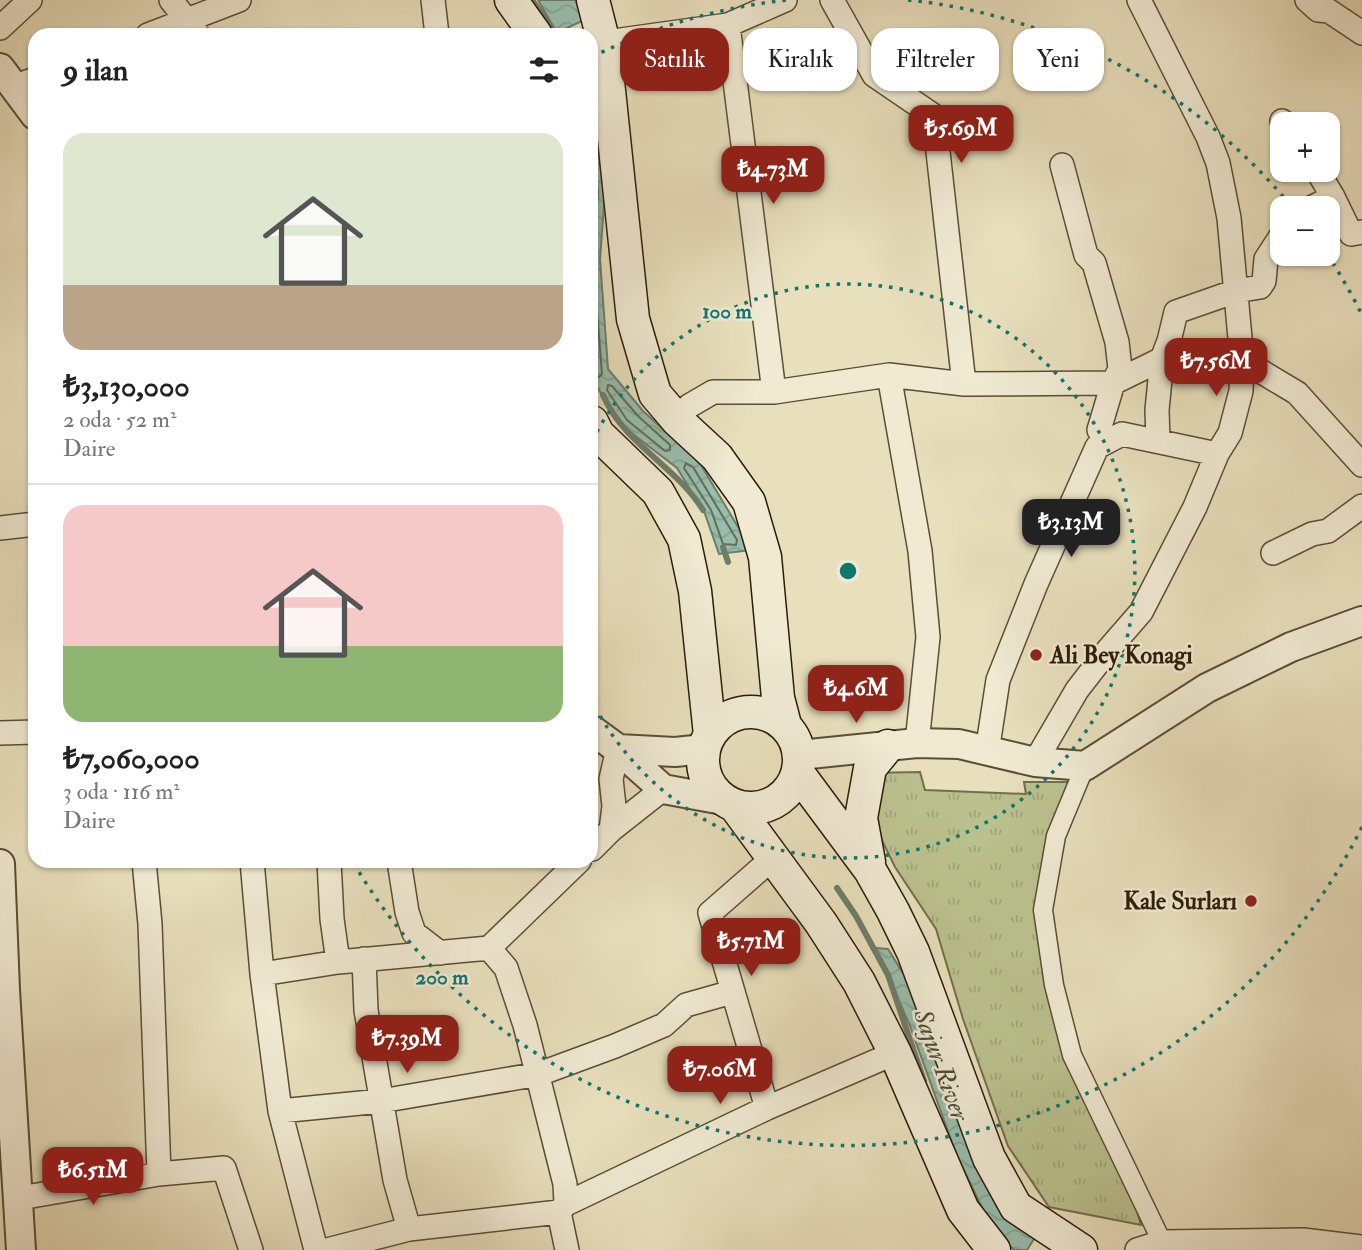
<!DOCTYPE html>
<html lang="tr">
<head>
<meta charset="utf-8">
<style>
  :root { --surface:#fff; --page:#f2f2f2; --text:#222; --muted:#767676; --line:#e0e0e0; --accent:#8f2418 }
  body { margin:0; font-family:"IM FELL Double Pica",serif; background:var(--page); color:var(--text); height:100vh; display:flex; flex-direction:column; font-size:26px; white-space:nowrap }
  * { box-sizing:border-box; margin:0 }
  p { font-size:23px; color:var(--muted) }
  .icon { flex:none; width:38px; height:38px; fill:none; stroke:currentColor; stroke-width:2; stroke-linecap:round; stroke-linejoin:round }
  .map { position:relative; flex:1; overflow:hidden }
  .sheet { position:absolute; left:28px; top:28px; width:570px; height:840px; display:flex; flex-direction:column; background:var(--surface); border-radius:21px; box-shadow:0 2px 5px #0004 }
  .sheet>* { flex:none }
  .hud { position:absolute; left:620px; top:28px; width:637px; height:63px; display:flex; gap:14px }
  .tools { position:absolute; left:1270px; top:112px; display:grid; gap:14px }
  .tools a { display:grid; place-items:center; width:70px; height:70px; border-radius:14px; background:var(--surface); box-shadow:0 2px 5px #0004; font-size:35px }
  .price { position:absolute; translate:-50% -60px; padding:0 16px; border-radius:14px; background:var(--accent); color:#fff; font-size:23px; line-height:46px; filter:drop-shadow(0 2px 4px #0008) }
  .price::after { content:''; position:absolute; left:50%; top:42px; width:21px; height:16px; margin-left:-10px; background:inherit; clip-path:polygon(0 0,100% 0,50% 100%) }
  .price.active { background:#222; color:#fff }
  ul { padding:0; list-style:none }
  li { display:grid; align-content:center; gap:14px; height:371px; padding:0 35px }
  li+li { border-top:2px solid var(--line) }
  li span { display:grid; place-items:center; height:217px; border-radius:21px; color:#555 }
  li>.icon { margin-inline-start:auto }
  span .icon { width:126px; height:126px; fill:#fffc; stroke-width:1 }
  li b { font-size:30px }
  h2 { display:flex; justify-content:space-between; align-items:center; height:84px; padding:0 35px; font-size:30px }
  .pill { padding:0 24px; border-radius:21px; background:var(--surface); box-shadow:0 2px 5px #0004; font-size:24px; line-height:63px }
  .pill.active { background:var(--accent); color:#fff }
  .map>svg:first-child { display:block }
  .grass { fill:url(#grass-tufts); stroke:#736f4a; stroke-width:2 }
  .water { fill:url(#water-waves); stroke:#6d7d6a; stroke-width:2 }
  .lines { fill:none; stroke-linecap:round; stroke-linejoin:round }
  .shore { stroke:#626d5a; stroke-width:2 }
  .stream { stroke:#6d7d6a; stroke-width:6 }
  .pedestrian-casing { stroke:#5b4e34; stroke-width:21 }
  .minor-casing { stroke:#5b4e34; stroke-width:26 }
  .tertiary-casing { stroke:#5b4e34; stroke-width:32 }
  .secondary-casing { stroke:#2c1d07; stroke-width:35 }
  .pedestrian { stroke:#f0ead3; stroke-width:18 }
  .minor { stroke:#f0ead3; stroke-width:23 }
  .tertiary { stroke:#f0ead3; stroke-width:28 }
  .secondary { stroke:#f0ead3; stroke-width:32 }
  .ring { fill:none; stroke:#0f766e; stroke-width:3.5; stroke-dasharray:3.5 7 }
  .poi-dot { fill:#8f2418; stroke:#f0ead3; stroke-width:2.5 }
  .labels { text-anchor:middle; dominant-baseline:central; stroke-width:5; stroke-linejoin:round; paint-order:stroke }
  .poi-label { font-size:24px; font-weight:bold; fill:#2c1d07; stroke:#f0ead3; text-anchor:start }
  .water-label { font-size:26px; font-style:italic; fill:#4c4d39; stroke:#f0ead3 }
  .centre { fill:#0f766e; stroke:#f0ead3; stroke-width:3.5 }
  .ring-label { font-size:21px; text-anchor:middle; font-weight:bold; fill:#0f766e; stroke:#f0ead3; stroke-width:5; stroke-linejoin:round; paint-order:stroke }
</style>
</head>
<body>
<div class="map">
<svg width="1362" height="1250" viewBox="0 0 1362 1250">
  <defs>
    <pattern id="grass-tufts" width="24" height="20" patternUnits="userSpaceOnUse" patternTransform="scale(1.75)"><rect width="24" height="20" fill="#bac18e"/><path d="M3 7l-1-3M5 7V3M7 7l1-3M15 17l-1-3M17 17v-4M19 17l1-3" fill="none" stroke="#a0a579"/></pattern>
    <pattern id="water-waves" width="16" height="10" patternUnits="userSpaceOnUse" patternTransform="scale(1.75)"><rect width="16" height="10" fill="#98bdac"/><path d="M0 5q4-4 8 0t8 0" fill="none" stroke="#83a292"/></pattern>
  </defs>
  <rect width="100%" height="100%" fill="#e8dfbc"/>
  <filter id="stains"><feTurbulence type="fractalNoise" baseFrequency=".00286" numOctaves="4"/><feColorMatrix values="0 0 0 0 .2 0 0 0 0 .09 0 0 0 0 .02 0 0 0 .5 -.17"/></filter>
  <radialGradient id="worn" r=".72"><stop offset=".6" stop-color="#630" stop-opacity="0"/><stop offset="1" stop-color="#630" stop-opacity=".3"/></radialGradient>
  <path class="grass" d="M920,772L925,790L1026,794L1024,782H1068L1046,842L1039,922L1048,983L1133,1197L1141,1225L1049,1207L1008,1146L963,1019L936,929L895,867L869,814L871,773Z"/>
  <path class="water" d="M538,0H575L586,19L557,33Z
    M592,67L605,192L600,259L608,369L643,411L699,462L752,550L719,554L705,514L677,468L621,425L592,379Z
    M876,948L888,949L904,975L979,1167L1008,1214L1034,1239L1027,1250H1014L989,1222L957,1156L910,1026Z"/>
  <g class="lines">
    <path class="shore" d="M592,134L598,192L593,259L602,374L599,377L592,376
      M608,385L612,386L638,416L670,445V450L665,451L627,420L607,390Z
      M686,463L693,467L737,540L736,545L723,544L711,510L684,468Z"/>
    <path class="stream" d="M532,0L557,35
      M603,395C624,444 675,465 703,510
      M723,547L728,562
      M837,888L856,916L888,975L924,1081"/>
    <defs>
      <path id="pedestrian" d="M1085,766L1056,836L1043,910L1054,985L1072,1055L1162,1242"/>
      <path id="minor" d="M171,0L198,35
        M433,0L437,35
        M832,0L874,75L934,116L964,384
        M1307,0L1318,10L1329,11L1362,33
        M728,25L774,392
        M0,28L30,0
        M148,35L239,0
        M592,44L728,25L785,0
        M13,87L35,79
        M1282,121L1284,124
        M1062,165L1086,255L1094,263L1117,342L1120,369L1113,383L1099,430
        M1317,170L1333,197L1351,234L1362,232
        M1311,208L1333,197
        M1242,360L1297,393L1362,465
        M889,375L920,551L928,637L917,743
        M678,421L689,406L713,392H774L889,375L964,384L1113,383L1162,359
        M1158,441L1157,410L1162,359L1169,341L1176,312L1236,291L1260,287L1264,281L1266,259L1283,233
        M0,528L35,524
        M1273,553L1312,534L1328,531L1362,506
        M0,733L35,732
        M987,752L998,680L1036,584L1097,447L1122,434L1217,454
        M1035,762L1077,690L1108,650L1141,612L1195,507L1217,454L1230,433L1241,391L1242,360L1229,218L1218,163L1208,137L1139,0
        M611,830L663,789
        M592,849L611,830L614,806L611,779L618,749
        M144,861L150,924L159,1174
        M252,861L262,974L280,1111L316,1250
        M329,861L332,919L338,962
        M399,861L407,912L414,933L440,953
        M489,948L506,968L525,1025L565,1184L566,1204
        M364,959L366,1010L395,1180L409,1229
        M262,974L338,962L489,948L579,861
        M767,1108L710,913L774,857
        M280,1111L381,1101L539,1074L615,1046L664,1025L686,1005L732,992
        M20,1198L159,1174L224,1168L251,1250
        M559,1212L567,1250
        M327,1250L409,1229L559,1212L566,1204L767,1108L895,1053
        M1137,1250L1162,1242L1303,1240L1362,1247"/>
      <path id="tertiary" d="M0,68L35,115
        M592,730L618,749L663,789L723,800
        M618,749L675,752L704,749
        M800,755L917,743L959,744L1035,762L1085,766L1207,688L1291,647L1362,621
        M0,864L5,990L21,1250"/>
      <path id="secondary" d="M511,0L536,35
        M593,0L604,43L633,319L655,394L678,421L717,457L749,502L765,557L778,698L785,725
        M592,422L598,434L658,492L684,539L695,591L710,735
        M703 760a48 48 0 1 1 96 0a48 48 0 1 1-96 0Z
        M798,773L870,870L893,911L913,952L989,1158L1016,1207L1081,1250
        M735,806L821,923L859,982L895,1053L963,1210L994,1250
        M869,862L861,818L870,768L888,746"/>
    </defs>
    <use href="#pedestrian" class="pedestrian-casing"/>
    <use href="#minor" class="minor-casing"/>
    <use href="#tertiary" class="tertiary-casing"/>
    <use href="#secondary" class="secondary-casing"/>
    <use href="#pedestrian" class="pedestrian"/>
    <use href="#minor" class="minor"/>
    <use href="#tertiary" class="tertiary"/>
    <use href="#secondary" class="secondary"/>
  </g>
  <g class="ring">
    <path d="M592 441A287 287 0 1 1 592 701"/>
    <path d="M1362 827A574 574 0 0 1 353 862M592 57A574 574 0 0 1 788 0M908 0A574 574 0 0 1 1291 206M1327 254A574 574 0 0 1 1362 315"/>
  </g>
  <g class="poi-dot">
    <circle cx="1036" cy="655" r="7"/>
    <circle cx="1251" cy="901" r="7"/>
  </g>
  <g class="labels">
    <g class="poi-label">
      <text x="1050" y="655">Ali Bey Konagi</text>
      <text x="1237" y="901" text-anchor="end">Kale Surları</text>
    </g>
    <g class="water-label">
      <text transform="translate(941 1065) rotate(70)">Sajur River</text>
    </g>
  </g>
  <circle cx="848" cy="571" r="10" class="centre"/>
  <g class="ring-label">
    <text x="727" y="318">100 m</text>
    <text x="442" y="984">200 m</text>
  </g>
  <rect width="100%" height="100%" filter="url(#stains)"/>
  <rect width="100%" height="100%" fill="url(#worn)"/>
</svg>
<div class="tools">
<a>+</a>
<a>−</a>
</div>
<b class="price" style="left:961px;top:165px">₺5.69M</b>
<b class="price" style="left:773px;top:206px">₺4.73M</b>
<b class="price" style="left:1216px;top:398px">₺7.56M</b>
<b class="price active" style="left:1071px;top:559px">₺3.13M</b>
<b class="price" style="left:856px;top:725px">₺4.6M</b>
<b class="price" style="left:751px;top:978px">₺5.71M</b>
<b class="price" style="left:407px;top:1075px">₺7.39M</b>
<b class="price" style="left:720px;top:1106px">₺7.06M</b>
<b class="price" style="left:93px;top:1207px">₺6.51M</b>
<div class="hud">
<a class="pill active">Satılık</a>
<a class="pill">Kiralık</a>
<a class="pill">Filtreler</a>
<a class="pill">Yeni</a>
</div>
<section class="sheet">
<h2>9 ilan<svg class="icon" aria-label="filters" viewBox="0 0 24 24"><path d="M4 7h16M4 17h16"/><circle cx="9" cy="7" r="2"/><circle cx="15" cy="17" r="2"/></svg></h2>
<ul>
<li><span style="background:linear-gradient(#dfe7d0 70%,#b9a48a 0)"><svg class="icon" aria-label="home" viewBox="0 0 24 24"><path d="M3 11l9-7 9 7M6 9v11h12V9"/></svg></span><div><b>₺3,130,000</b><p>2 oda · 52 m²</p><p>Daire</p></div></li>
<li><span style="background:linear-gradient(#f6c9c9 65%,#8fb573 0)"><svg class="icon" aria-label="home" viewBox="0 0 24 24"><path d="M3 11l9-7 9 7M6 9v11h12V9"/></svg></span><div><b>₺7,060,000</b><p>3 oda · 116 m²</p><p>Daire</p></div></li>
</ul>
</section>
</div>
</body>
</html>
